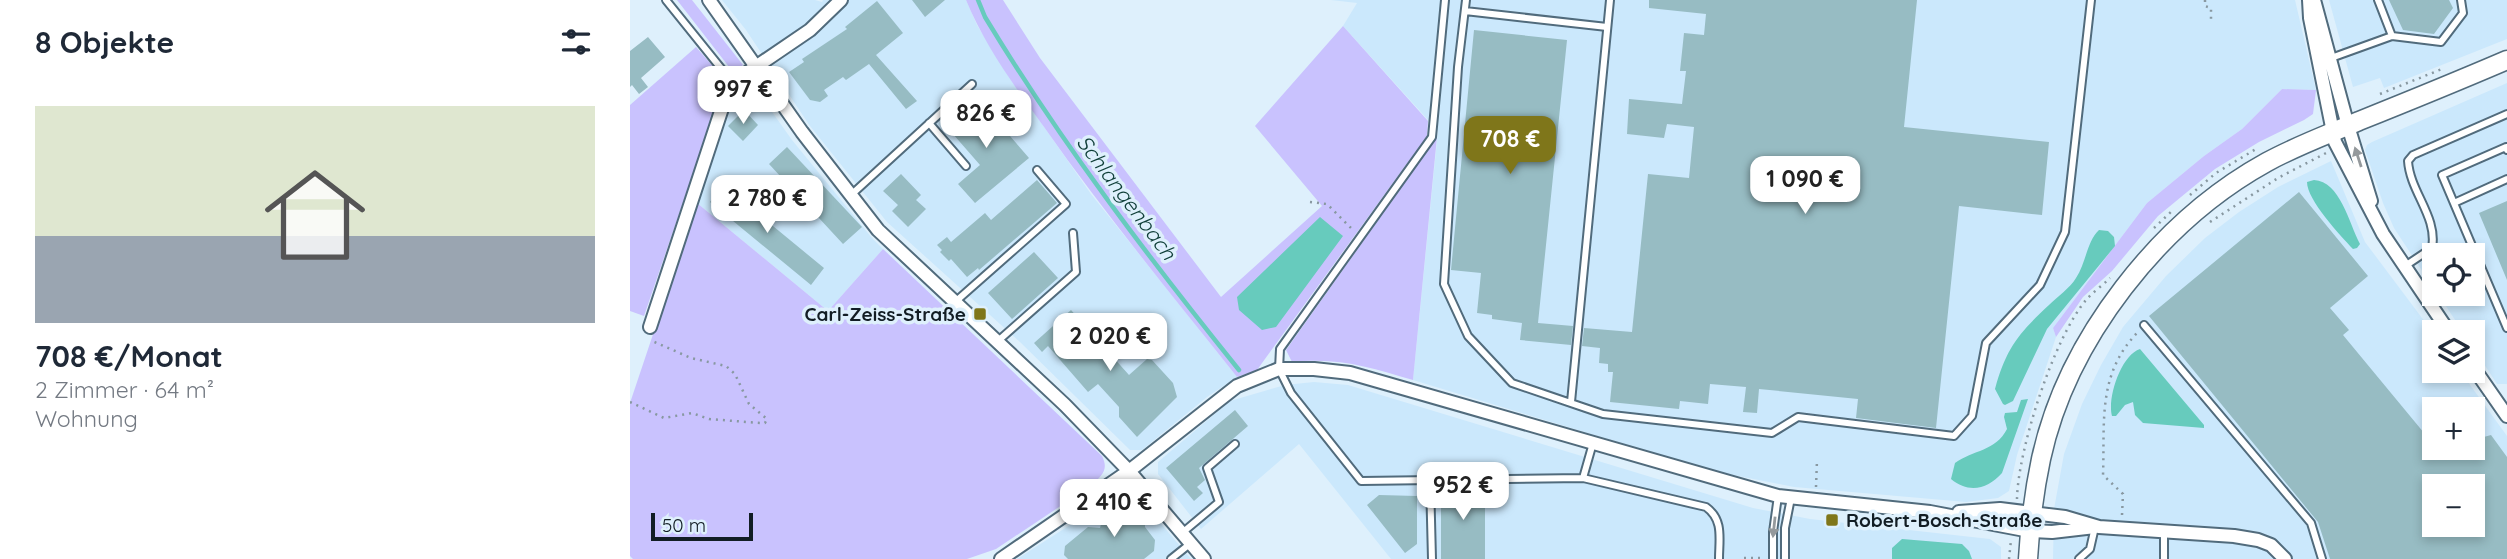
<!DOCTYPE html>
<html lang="de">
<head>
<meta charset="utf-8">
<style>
  :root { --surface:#fff; --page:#f6f6f7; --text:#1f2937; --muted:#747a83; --line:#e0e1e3; --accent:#7f761a }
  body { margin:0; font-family:Quicksand,sans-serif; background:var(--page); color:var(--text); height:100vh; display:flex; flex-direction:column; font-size:26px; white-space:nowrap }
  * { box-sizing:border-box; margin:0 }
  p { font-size:23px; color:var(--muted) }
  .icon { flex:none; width:38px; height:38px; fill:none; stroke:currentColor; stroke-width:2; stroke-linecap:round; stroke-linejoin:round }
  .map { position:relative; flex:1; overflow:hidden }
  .details { display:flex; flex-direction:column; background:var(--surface); width:630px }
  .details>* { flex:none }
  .controls { position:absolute; left:1792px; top:243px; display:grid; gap:14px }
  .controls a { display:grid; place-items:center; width:63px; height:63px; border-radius:0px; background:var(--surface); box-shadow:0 4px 10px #0003; font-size:35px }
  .scale { position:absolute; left:21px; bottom:18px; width:102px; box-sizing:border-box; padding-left:7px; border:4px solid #121d24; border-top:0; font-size:19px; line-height:24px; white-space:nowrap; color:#121d24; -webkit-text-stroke:5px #def0fc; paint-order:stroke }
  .price { position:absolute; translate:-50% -60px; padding:0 16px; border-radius:14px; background:#fff; color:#222; font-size:23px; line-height:46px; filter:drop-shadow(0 2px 4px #0008) }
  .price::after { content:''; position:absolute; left:50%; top:42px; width:21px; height:16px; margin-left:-10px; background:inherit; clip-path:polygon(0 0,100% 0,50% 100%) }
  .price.current { background:var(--accent); color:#fff }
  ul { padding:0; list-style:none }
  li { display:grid; align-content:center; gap:14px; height:371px; padding:0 35px }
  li+li { border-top:2px solid var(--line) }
  li span { display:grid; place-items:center; height:217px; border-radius:0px; color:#555 }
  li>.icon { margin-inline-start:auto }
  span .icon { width:126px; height:126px; fill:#fffc; stroke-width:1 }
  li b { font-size:30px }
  h2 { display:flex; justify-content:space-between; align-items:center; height:84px; padding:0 35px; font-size:30px }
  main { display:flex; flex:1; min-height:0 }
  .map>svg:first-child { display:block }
  .built { fill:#cbe8fc; fill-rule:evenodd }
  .green { fill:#c9c2fe }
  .water { fill:#67cbbd }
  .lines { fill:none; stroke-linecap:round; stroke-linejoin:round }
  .stream { stroke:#67cbbd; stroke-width:4.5 }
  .building { fill:#97bcc3; fill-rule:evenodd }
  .service-casing { stroke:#516b7c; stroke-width:10 }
  .minor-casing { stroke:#516b7c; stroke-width:16 }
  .secondary-casing { stroke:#516b7c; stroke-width:21 }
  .path { stroke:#8898a1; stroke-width:2.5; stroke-dasharray:2 5; stroke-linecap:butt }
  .service { stroke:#fff; stroke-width:6 }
  .minor { stroke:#fff; stroke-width:12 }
  .secondary { stroke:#fff; stroke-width:18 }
  .oneway { fill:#94999c }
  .poi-dot { fill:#7f761a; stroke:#def0fc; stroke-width:2.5 }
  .labels { text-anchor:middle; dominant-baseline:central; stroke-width:7; stroke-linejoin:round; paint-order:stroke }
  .poi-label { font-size:19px; font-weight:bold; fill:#121d24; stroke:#def0fc; text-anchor:end }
  .water-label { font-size:21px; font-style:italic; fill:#0f3e38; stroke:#def0fc }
</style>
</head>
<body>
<main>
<section class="details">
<h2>8 Objekte<svg class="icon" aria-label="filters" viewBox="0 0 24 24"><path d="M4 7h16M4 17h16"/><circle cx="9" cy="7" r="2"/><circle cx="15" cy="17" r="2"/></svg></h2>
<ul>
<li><span style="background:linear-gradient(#dfe7d0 60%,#9aa5b1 0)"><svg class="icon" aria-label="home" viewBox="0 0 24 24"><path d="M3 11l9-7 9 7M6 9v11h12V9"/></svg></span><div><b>708 €/Monat</b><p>2 Zimmer · 64 m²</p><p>Wohnung</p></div></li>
</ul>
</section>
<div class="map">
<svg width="1877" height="559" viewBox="0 0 1877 559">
  <rect width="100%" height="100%" fill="#def0fc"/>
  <path class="built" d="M92,0H185L192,2L193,0H336L347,25L379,77L461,194L607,377L577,397L512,450H500L390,342L257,222L180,126L116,30Z
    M701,0H1665L1686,90L1652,89L1612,129L1574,156L1517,203L1423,328L1426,337L1387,455L1379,491L1368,498L1336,502L1164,487L1083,471L783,380L808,131L713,26L727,3Z
    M1699,0H1877V39L1754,88L1750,78L1723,87Z
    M1877,83V384H1867L1843,347V332H1833L1808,294H1843V256H1804V289L1764,228L1753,203L1735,150L1737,145L1742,142Z
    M114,86L125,88L162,140L242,238L253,249L198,311L67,203L101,94L108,87Z
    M1701,161L1735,242L1804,334V371H1830L1877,436V559H1423L1424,509L1434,454L1452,404L1471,365L1493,327L1536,276L1575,238L1609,212L1648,187ZM1804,410H1843V448H1804ZM1804,486H1843V525H1804Z
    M684,382L718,385L1123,508L1180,519L1360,539L1371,547V559H761L669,444L571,529L528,474V462L600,401L655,385Z
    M493,491L504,492L561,559H387Z"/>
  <path class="green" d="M47,0H62L113,65L103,72Z
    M336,0H373L410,58L591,297L692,206L625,126L713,26L798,121L797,136L627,370L607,377C542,295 475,214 414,127C385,87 355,46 336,0Z
    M66,47L95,80L14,316L0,311V105Z
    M1652,89L1686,90L1683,114L1674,120L1629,142L1585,169L1528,216L1482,271L1453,297L1426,337L1423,328L1517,203L1574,156L1612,129Z
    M807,137L783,380C739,367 709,357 662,362L656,350Z
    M67,203L198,311L253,249L472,456C479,470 472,475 462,485L366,549L337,559H3L0,556V403Z"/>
  <path class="water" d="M1684,180C1710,181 1719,223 1730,244L1727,248L1723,249C1710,235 1677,200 1677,182Z
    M690,217L713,236L646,327L632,330L609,310L607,297Z
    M1469,230L1478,231L1484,237L1485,246L1417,329L1383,401L1375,405L1373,404L1365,389C1376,348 1389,333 1419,305C1428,296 1440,288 1446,278C1456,263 1457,241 1469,230Z
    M1510,349L1574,425V428L1513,423L1505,415L1503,402L1495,405L1486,416H1482C1477,398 1491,355 1510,349Z
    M1398,399L1372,473C1358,489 1339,494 1321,479L1325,463C1343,450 1366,451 1377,429L1374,417L1375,413L1387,412L1391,400Z
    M1272,539L1332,544L1339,551L1342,559H1262V548Z"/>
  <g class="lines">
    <path class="stream" d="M348,0L355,17C430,141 518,257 609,370"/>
  </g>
  <path class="building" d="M282,0H315L295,17Z
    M1019,0H1287L1274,127L1419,142L1412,215L1329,206L1306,428L1226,418L1228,399L1129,389L1127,413L1113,412L1116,387L1080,384L1078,404L1050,401L1049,409L980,402L983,372H978V364L969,363L970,348L952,346L954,328L1002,332L1018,174L1059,178L1064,127L1037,124L1034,138L997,134L999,99L1052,104L1056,71H1050L1054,33L1074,35L1076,14L1019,8Z
    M1759,0H1819L1823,8L1804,34L1773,30Z
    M247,1L273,33L246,55L287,101L276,109L239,64L216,80L213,77L194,90L198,96L190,102L180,100L159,72L174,62L172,59L217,29L215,27Z
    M844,30L937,40L908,323L943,326L941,345L890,340L892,323L862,319V315L847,313L851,273L821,270Z
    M18,37L35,57L11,78L18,87L9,94L2,85L0,87V51Z
    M348,99L399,158L345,203L328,184L350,165L316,126Z
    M114,110L128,125L113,141L98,126Z
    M157,147L232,227L213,244L139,164Z
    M271,174L291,195L286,200L296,209L278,227L262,211L268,205L253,191Z
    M407,180L427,203L349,270L348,268L337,277L321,259L319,261L310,252L312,250L307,245L317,237L321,242L355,213L361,220Z
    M93,185L194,268L181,285L80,202Z
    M1669,192L1738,276L1700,308L1719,330L1713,335L1804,445V448L1809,451L1817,448H1843V440L1861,435L1877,457V559H1700L1688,522L1519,316ZM1804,486H1843V525H1804Z
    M1877,201V280L1849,213Z
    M404,252L428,278L382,319L358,293Z
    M441,310L499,375L517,359L522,360L543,383L547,397L507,437L489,417V407L468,384L458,392L418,346L412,352L404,343Z
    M605,410L618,426L569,468L575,480L567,487L573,493L564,501L536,468Z
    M855,485V559H811V486Z
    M749,495L787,496V544L775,553L737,505Z
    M490,505L501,506L515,524V527L525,540L524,551L514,559H438L434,555L435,546L458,527L470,528L472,520Z"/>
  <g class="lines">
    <defs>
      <path id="service" d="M36,0L98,77L105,81
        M815,0L802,137L650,349L649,369L661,393L731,481L953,478L1076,507C1094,520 1089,539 1089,559
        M836,0L828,67L814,284L838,336L882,383L973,414L1142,433L1168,417L1324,436L1342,416L1356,343L1410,285L1435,232L1461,0
        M1748,0L1762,36
        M835,11L977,27
        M1701,58L1762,36L1811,42L1833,13L1831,0
        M299,123L336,166
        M1877,150L1876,147L1812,175L1877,328
        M221,195L342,84
        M1824,203L1877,179
        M1775,266L1802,248C1808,217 1780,192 1778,161L1783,155L1877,114
        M325,302L436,204L407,170
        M1514,325L1681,523L1692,559
        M368,341L446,272L443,233
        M941,402L980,0
        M953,478L963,443
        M800,480L802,559
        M1534,532V559
        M552,533L589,502L577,468L605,444
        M541,559L561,543
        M1143,559V532L1148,496
        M1155,559V528L1161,498
        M1449,559L1460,549L1465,527"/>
      <path id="minor" d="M79,0L172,132L248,230L435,405L499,471L574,559
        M1679,0L1680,18L1705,142L1753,234L1819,332
        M1684,0L1718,126L1741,201
        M20,327L98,90L105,81L180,30L211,0
        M1843,367L1877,416
        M1329,512L1370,509L1435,517L1469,527L1604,536L1628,540L1641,545L1655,559
        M371,559L499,471L607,386L649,369H684L720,373L1148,496L1300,512L1400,531L1422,532L1465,527"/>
      <path id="secondary" d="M1398,559C1400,525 1404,492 1411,459C1437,339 1530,221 1637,162C1666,146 1699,134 1729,121C1779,101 1828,81 1877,60"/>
    </defs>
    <use href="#service" class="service-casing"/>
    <use href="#minor" class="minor-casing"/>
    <use href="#secondary" class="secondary-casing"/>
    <path class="path" d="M1575,0V6L1581,8V19
      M1750,94L1812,69
      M1560,195L1586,173L1626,149
      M680,202L697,204L723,230
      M1580,222L1648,178L1698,152
      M1524,228L1544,209
      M0,402L34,418L62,413L79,419L130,423H135L137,419L119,404L105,374L96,366L61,358L20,340
      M1186,487L1187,460
      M1387,499C1388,449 1424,338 1456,300C1463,292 1473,285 1480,278
      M1492,515L1493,494L1473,475C1475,422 1467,375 1507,333
      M1114,558H1135
      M1379,559L1381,540"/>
    <use href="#service" class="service"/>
    <use href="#minor" class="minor"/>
    <use href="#secondary" class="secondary"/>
  </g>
  <defs><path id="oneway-solid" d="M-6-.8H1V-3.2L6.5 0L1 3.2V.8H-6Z" transform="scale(1.75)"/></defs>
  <g class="oneway">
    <use href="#oneway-solid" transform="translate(1728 157) rotate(-108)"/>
    <use href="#oneway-solid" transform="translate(1144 527) rotate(96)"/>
  </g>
  <g class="poi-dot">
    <rect x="343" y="307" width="14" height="14" rx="3.5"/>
    <rect x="1195" y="513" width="14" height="14" rx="3.5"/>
  </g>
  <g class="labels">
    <g class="poi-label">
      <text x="336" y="314">Carl-Zeiss-Straße</text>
      <text x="1216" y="520" text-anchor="start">Robert-Bosch-Straße</text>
    </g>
    <g class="water-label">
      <text transform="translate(497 197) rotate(53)">Schlangenbach</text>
    </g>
  </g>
</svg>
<div class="controls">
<a><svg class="icon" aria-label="locate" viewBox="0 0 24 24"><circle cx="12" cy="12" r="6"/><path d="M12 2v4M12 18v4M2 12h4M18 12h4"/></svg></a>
<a><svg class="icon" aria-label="layers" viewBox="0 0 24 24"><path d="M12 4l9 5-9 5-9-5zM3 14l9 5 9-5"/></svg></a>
<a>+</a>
<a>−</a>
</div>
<div class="scale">50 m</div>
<b class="price" style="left:113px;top:126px">997 €</b>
<b class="price" style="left:356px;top:150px">826 €</b>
<b class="price current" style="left:880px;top:176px">708 €</b>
<b class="price" style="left:1175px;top:216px">1 090 €</b>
<b class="price" style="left:137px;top:235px">2 780 €</b>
<b class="price" style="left:480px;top:373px">2 020 €</b>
<b class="price" style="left:833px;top:522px">952 €</b>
<b class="price" style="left:484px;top:539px">2 410 €</b>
</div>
</main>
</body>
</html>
